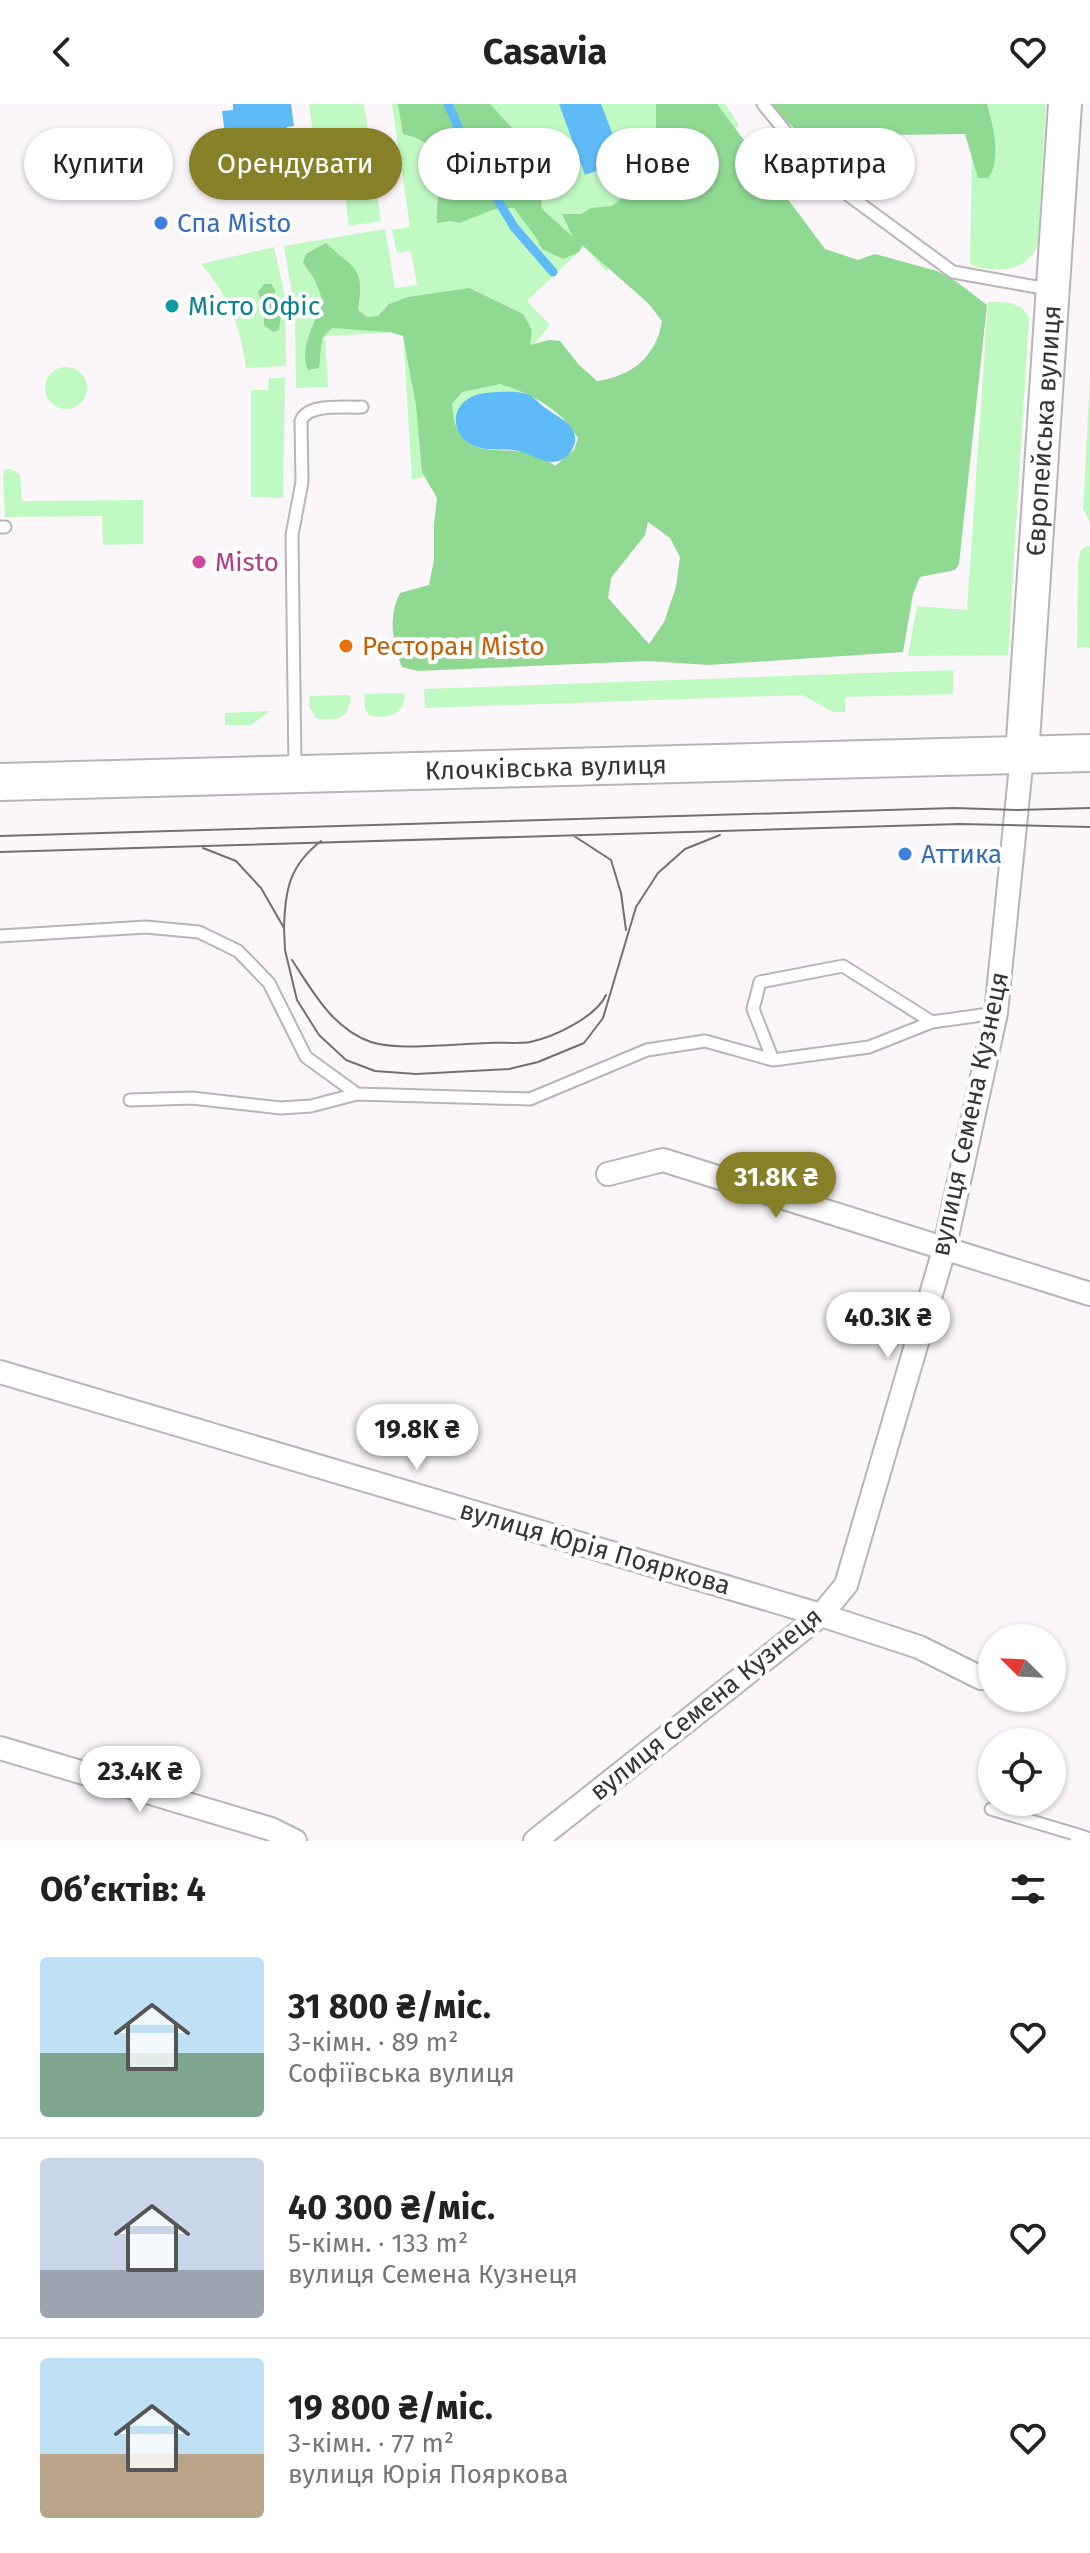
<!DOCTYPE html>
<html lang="uk">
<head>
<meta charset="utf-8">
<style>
  :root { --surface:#fff; --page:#f6f6f6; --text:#222; --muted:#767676; --line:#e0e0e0; --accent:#868028 }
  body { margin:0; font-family:"Fira Sans",sans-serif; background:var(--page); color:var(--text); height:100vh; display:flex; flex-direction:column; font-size:30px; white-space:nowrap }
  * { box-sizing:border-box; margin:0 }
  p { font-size:26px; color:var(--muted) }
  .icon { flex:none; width:44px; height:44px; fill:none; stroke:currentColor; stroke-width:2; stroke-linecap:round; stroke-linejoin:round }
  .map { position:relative; height:1737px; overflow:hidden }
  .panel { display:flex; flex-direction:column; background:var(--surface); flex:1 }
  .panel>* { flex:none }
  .guide { position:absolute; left:24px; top:24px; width:1042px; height:72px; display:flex; gap:16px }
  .needle { width:52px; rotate:294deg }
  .controls { position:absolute; left:978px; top:1520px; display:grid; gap:16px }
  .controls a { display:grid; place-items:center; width:88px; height:88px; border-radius:50%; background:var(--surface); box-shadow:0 2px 6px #0004; font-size:40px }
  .price { position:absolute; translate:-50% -68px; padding:0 18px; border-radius:28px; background:#fff; color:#222; font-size:26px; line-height:52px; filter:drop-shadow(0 2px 4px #0008) }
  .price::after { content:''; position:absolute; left:50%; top:48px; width:24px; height:18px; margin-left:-12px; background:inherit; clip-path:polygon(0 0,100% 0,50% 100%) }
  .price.current { background:var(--accent); color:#fff }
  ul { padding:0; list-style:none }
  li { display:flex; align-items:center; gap:24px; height:200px; padding:0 40px }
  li+li { border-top:2px solid var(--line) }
  li span { display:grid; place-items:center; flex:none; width:224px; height:160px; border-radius:8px; color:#555 }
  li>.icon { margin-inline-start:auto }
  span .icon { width:96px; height:96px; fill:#fffc; stroke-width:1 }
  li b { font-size:34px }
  h2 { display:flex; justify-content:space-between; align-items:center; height:96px; padding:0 40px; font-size:34px }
  .chip { padding:0 28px; border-radius:36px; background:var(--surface); box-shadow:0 2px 6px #0004; font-size:28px; line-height:72px }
  .chip.current { background:var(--accent); color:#fff }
  header { display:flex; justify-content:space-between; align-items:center; height:104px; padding:0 40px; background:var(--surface); font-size:36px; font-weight:700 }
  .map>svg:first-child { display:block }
  .green { fill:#c1f9c3 }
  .forest { fill:#8fd992; fill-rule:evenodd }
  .water { fill:#5fbbf7 }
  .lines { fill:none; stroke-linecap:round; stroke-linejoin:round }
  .stream { stroke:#5fbbf7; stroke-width:9 }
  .lane-casing { stroke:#b8b4b8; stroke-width:15 }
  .street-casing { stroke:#b8b4b8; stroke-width:26 }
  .secondary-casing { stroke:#b8b4b8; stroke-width:36 }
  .primary-casing { stroke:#b8b4b8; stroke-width:40 }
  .lane { stroke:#fff; stroke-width:11 }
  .street { stroke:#fff; stroke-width:22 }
  .secondary { stroke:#fff; stroke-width:32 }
  .primary { stroke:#fff; stroke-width:36 }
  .tram { stroke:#737073; stroke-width:2 }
  .shop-dot { fill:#3f7fe0; stroke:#fff; stroke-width:3 }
  .culture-dot { fill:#0f9aa8; stroke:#fff; stroke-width:3 }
  .hotel-dot { fill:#d1479c; stroke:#fff; stroke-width:3 }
  .food-dot { fill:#e8710a; stroke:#fff; stroke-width:3 }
  .labels { text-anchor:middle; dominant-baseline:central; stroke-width:8; stroke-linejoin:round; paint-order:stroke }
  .shop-label { font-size:26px; fill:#366cbe; stroke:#fff; text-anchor:start }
  .culture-label { font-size:26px; fill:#0d838f; stroke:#fff; text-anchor:start }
  .street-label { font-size:26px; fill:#373537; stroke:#fff }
  .hotel-label { font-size:26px; fill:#b23c85; stroke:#fff; text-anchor:start }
  .food-label { font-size:26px; fill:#c56008; stroke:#fff; text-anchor:start }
</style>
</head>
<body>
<header><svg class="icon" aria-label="back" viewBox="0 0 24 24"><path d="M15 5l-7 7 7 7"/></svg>Casavia<svg class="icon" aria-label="heart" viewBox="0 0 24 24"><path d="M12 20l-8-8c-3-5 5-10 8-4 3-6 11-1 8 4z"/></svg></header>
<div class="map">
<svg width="1090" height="1737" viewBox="0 0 1090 1737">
  <rect width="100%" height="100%" fill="#faf6fa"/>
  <path class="green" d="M309,0H364L381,117L349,122L345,90L322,93Z
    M392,0H725L739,21L606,167L584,143L527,197L550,221L535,239L523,288H497L456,313C456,329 466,338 480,345L478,364L412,375L403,228L325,232L328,283L296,284L295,207L284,142L385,125L395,184L417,181L411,147L397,149L392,126L410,123Z
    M973,0H1046L1038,141C1035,146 1031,153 1026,157C1015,168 983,167 970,160Z
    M274,143L285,192L286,262L246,264C241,224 228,190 201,160Z
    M988,198C1005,198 1021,197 1029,214L1008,551L908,552L917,502L967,506Z
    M45 284a21 21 0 1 1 42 0a21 21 0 1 1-42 0Z
    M269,274H285L283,394L251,393V286H268Z
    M1090,274V418L1083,405Z
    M10,365L20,370L22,397L143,396V440L103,441L102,412L5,413L3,372L5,366Z
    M1086,442H1090V543L1077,544L1078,460L1081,446Z
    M953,566V590L845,593V608H833L802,591L425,604L424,585Z
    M402,589L405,591C403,612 390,614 370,612L365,606L364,590Z
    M348,591L351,593C348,616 337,617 316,614L309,602L310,592Z
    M270,607L251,621H225V609Z"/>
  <path class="forest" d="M398,0H490L514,26L519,53L540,83L542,105L573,133L562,110H581L591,104L612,102L640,79C639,58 640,45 656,31V0H717L825,145L858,156L875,150L937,167L957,178L987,201L959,460L955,466L920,473L913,490L903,548L709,561L647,557L418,567L402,563C392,539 388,513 400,489L429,481L434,456V420L437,394L422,368L416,301L403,232L390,228L332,224L322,234L319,264L308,266C298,246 316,216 323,197L314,174L303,159L306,150L326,139C355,167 365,161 358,206L367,213L378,212L389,200L408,193L469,184L523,210L532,226L530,241L549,236L560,237L579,261L597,277C632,272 656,253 662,217L648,199L582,141L579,148L563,155L542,145L537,135L514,104L495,105L459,119L451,117L437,119C435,79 456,42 403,30ZM500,280C530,289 562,306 578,334L574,346L555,362C516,327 456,374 452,300L462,288ZM648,418L670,434L680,453L676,483L664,518L649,540L608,494L611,474L645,431Z
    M769,0H987C993,21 1002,56 988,74H978L965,30L817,32L798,28Z
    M264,180H271L275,186L274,205L281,210L279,226L273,228L264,221V203L258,188Z"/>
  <path class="water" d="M233,0H291L294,22L287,23L288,29L226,37L222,7L233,6Z
    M559,0H601L623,57L585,71Z
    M497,288C507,288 518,287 527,290C535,293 540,301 547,305C560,315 584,323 572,346C568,353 561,358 552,358C541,358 529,349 518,347C502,343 485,349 470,340C453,331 450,306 468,295C476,289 487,289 497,288Z"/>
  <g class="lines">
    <path class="stream" d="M448,0L470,50L514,123L553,168"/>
    <defs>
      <path id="lane" d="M763,0L821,71L953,168L1048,185
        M0,423H5
        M295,666L292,431L302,378L301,317C307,299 344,304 362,303
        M0,832L146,823L199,828L238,847L269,879L306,953L357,990L530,995L647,946L705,937L773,956L869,943L932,918L996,909
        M773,956L753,905L760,878L843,862L932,918
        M130,996L192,994L281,1004L311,1002L357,990
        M991,1705L1078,1731L1076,1737
        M1078,1731L1090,1735"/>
      <path id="street" d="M608,1070L663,1056L1090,1190
        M0,1268L821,1511L919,1543L981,1574
        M0,1644L271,1725L295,1737
        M535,1737L821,1511L846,1481L944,1146L996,909L1022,652"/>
      <g id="secondary">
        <path id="s1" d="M1022,652L1065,0"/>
      </g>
      <g id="primary">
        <path id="s2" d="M0,678L1090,649"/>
      </g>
    </defs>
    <use href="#lane" class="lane-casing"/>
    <use href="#street" class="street-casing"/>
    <use href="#secondary" class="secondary-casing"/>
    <use href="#primary" class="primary-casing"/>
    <use href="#lane" class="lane"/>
    <use href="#street" class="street"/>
    <use href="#secondary" class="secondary"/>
    <use href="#primary" class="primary"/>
    <path class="tram" d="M0,732L954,704L1017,706L1090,704
      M574,732L611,756L621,789L626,826
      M203,744L236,757L261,784L284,824L285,846L297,896L319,931L346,956L375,967L416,970L509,965L538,958L584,939L603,914L636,803L658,769L685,745L720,731
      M0,748L960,720L1090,723
      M284,824C285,786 289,762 321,737
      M292,856C313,888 333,925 371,938C398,947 457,940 487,939C501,938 517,940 530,938C554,933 596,913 606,891"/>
  </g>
  <g class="shop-dot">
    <circle cx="161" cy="119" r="8"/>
    <circle cx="905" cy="750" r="8"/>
  </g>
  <circle class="culture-dot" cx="172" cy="202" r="8"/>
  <circle class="hotel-dot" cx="199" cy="458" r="8"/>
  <circle class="food-dot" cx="346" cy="542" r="8"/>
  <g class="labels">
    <g class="shop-label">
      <text x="177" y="119">Спа Misto</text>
      <text x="921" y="750">Аттика</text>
    </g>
    <g class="culture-label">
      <text x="188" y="202">Місто Офіс</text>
    </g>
    <g class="street-label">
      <text stroke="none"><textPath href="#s1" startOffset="326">Європейська вулиця</textPath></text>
      <text stroke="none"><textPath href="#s2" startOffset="546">Клочківська вулиця</textPath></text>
      <text transform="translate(970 1010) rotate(-78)">вулиця Семена Кузнеця</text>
      <text transform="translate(595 1444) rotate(16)">вулиця Юрія Пояркова</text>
      <text transform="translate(706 1600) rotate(-39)">вулиця Семена Кузнеця</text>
    </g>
    <g class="hotel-label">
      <text x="215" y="458">Misto</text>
    </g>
    <g class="food-label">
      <text x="362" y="542">Ресторан Misto</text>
    </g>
  </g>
</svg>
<div class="controls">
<a><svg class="needle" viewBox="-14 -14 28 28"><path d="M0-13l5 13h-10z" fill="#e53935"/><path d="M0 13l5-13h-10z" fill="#767676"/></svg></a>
<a><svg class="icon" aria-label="locate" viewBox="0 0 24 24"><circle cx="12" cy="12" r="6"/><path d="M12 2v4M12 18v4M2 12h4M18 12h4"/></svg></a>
</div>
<b class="price current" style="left:776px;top:1116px">31.8K ₴</b>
<b class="price" style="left:888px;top:1256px">40.3K ₴</b>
<b class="price" style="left:417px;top:1368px">19.8K ₴</b>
<b class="price" style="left:140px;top:1710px">23.4K ₴</b>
<div class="guide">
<a class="chip">Купити</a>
<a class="chip current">Орендувати</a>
<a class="chip">Фільтри</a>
<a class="chip">Нове</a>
<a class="chip">Квартира</a>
</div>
</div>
<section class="panel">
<h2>Об’єктів: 4<svg class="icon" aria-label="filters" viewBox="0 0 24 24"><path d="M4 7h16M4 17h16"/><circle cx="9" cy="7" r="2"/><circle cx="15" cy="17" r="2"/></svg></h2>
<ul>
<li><span style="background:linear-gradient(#bfe0f5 60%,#7fa58c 0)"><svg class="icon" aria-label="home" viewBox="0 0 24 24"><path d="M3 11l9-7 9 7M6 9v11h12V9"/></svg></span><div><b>31 800 ₴/міс.</b><p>3-кімн. · 89 m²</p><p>Софіївська вулиця</p></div><svg class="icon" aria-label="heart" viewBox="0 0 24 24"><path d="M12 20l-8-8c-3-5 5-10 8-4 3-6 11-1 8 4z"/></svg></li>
<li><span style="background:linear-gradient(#c9d6e8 70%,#9aa5b1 0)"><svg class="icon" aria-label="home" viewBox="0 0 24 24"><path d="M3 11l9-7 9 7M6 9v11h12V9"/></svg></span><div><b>40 300 ₴/міс.</b><p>5-кімн. · 133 m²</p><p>вулиця Семена Кузнеця</p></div><svg class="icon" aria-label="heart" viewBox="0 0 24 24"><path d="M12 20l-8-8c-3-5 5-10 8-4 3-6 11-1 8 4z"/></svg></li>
<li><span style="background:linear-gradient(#bfe0f5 60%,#b9a48a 0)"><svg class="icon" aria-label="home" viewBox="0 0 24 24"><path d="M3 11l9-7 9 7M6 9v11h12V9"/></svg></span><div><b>19 800 ₴/міс.</b><p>3-кімн. · 77 m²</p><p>вулиця Юрія Пояркова</p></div><svg class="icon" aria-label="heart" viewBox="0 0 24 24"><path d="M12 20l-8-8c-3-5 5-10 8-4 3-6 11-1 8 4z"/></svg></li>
</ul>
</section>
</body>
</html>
